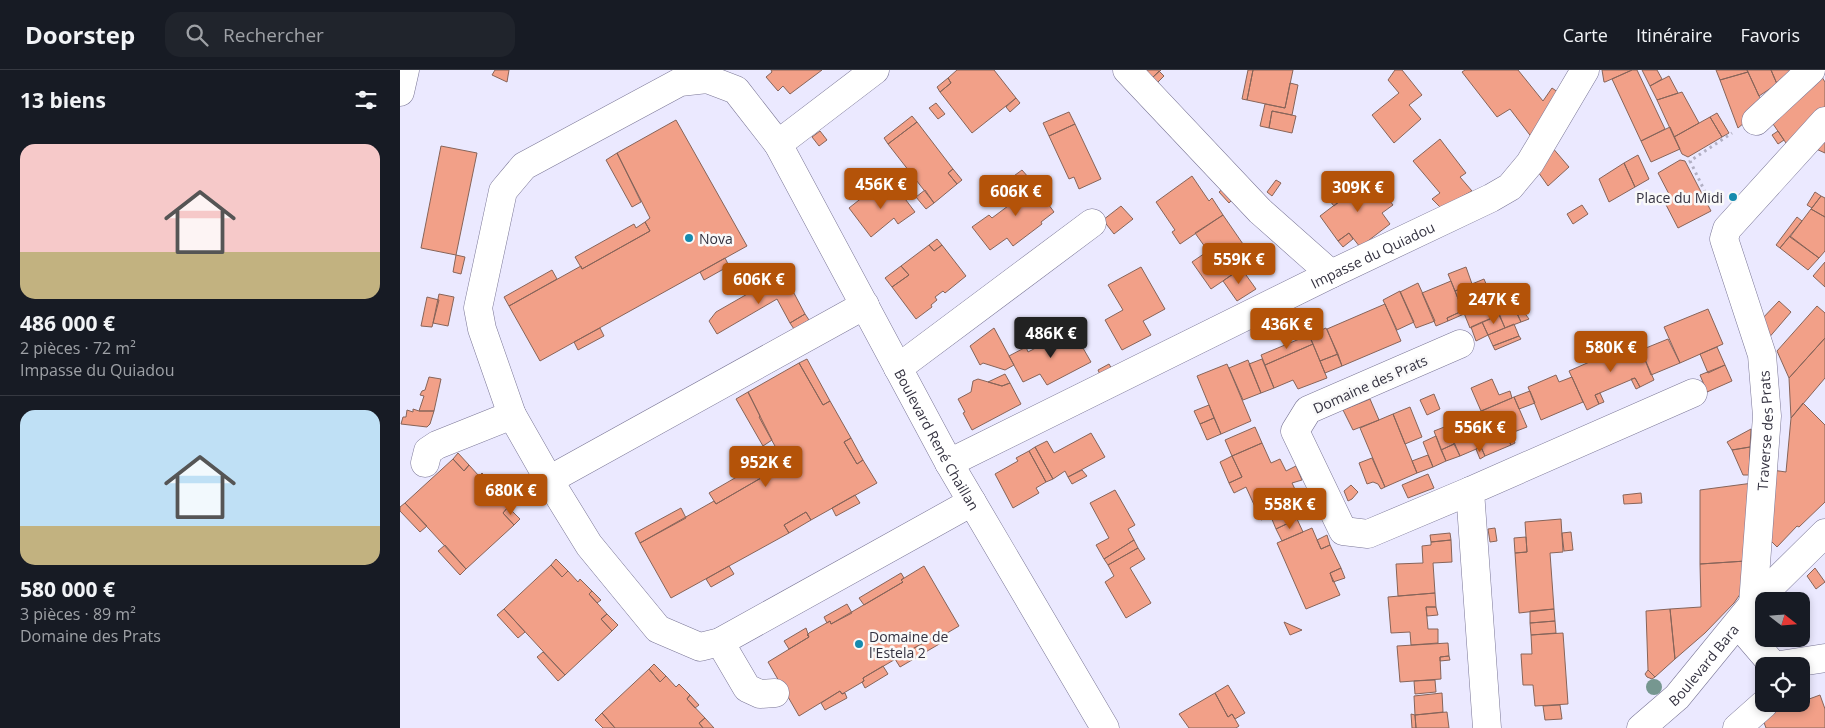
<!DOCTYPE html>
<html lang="fr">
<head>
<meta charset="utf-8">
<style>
  :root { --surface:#171b24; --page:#20242c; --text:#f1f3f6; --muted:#9ea1a6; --line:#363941; --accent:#b45309 }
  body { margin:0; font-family:"Open Sans",sans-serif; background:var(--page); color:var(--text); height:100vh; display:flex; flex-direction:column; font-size:19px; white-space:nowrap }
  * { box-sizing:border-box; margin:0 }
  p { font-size:16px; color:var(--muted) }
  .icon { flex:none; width:28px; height:28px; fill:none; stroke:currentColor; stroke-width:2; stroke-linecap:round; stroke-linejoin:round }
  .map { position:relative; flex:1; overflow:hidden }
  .details { display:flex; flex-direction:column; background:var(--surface); width:400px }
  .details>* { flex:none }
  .needle { width:32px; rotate:107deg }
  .controls { position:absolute; left:1355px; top:522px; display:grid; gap:10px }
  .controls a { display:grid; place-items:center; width:55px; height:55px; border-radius:10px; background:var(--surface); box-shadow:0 2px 8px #0003; font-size:25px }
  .price { position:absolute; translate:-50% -42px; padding:0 11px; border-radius:5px; background:var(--accent); color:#fff; font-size:16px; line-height:32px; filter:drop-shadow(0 1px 2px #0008) }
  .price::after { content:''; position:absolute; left:50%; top:30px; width:15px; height:11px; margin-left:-8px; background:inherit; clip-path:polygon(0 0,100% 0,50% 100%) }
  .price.current { background:#222; color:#fff }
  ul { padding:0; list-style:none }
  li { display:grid; align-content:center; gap:10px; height:265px; padding:0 20px }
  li+li { border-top:1px solid var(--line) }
  li span { display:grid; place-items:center; height:155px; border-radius:15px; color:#555 }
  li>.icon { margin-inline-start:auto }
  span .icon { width:90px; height:90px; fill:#fffc; stroke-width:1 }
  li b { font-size:21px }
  h2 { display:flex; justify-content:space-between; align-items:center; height:60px; padding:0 20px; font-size:21px }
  header { display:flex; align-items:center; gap:30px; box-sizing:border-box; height:70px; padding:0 25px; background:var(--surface); border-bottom:1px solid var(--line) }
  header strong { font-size:24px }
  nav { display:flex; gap:28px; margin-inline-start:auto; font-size:18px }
  .search { width:350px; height:45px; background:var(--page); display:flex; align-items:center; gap:12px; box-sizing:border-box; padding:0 18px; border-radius:15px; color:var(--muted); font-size:19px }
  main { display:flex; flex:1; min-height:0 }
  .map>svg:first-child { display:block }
  .building { fill:#f2a088; stroke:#876459 }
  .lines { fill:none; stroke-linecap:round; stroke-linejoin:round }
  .minor-casing { stroke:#7a7696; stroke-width:29 }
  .path { stroke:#b2b0c4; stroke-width:3; stroke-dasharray:2.5 4; stroke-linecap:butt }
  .minor { stroke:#fff; stroke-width:28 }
  .tree { fill:#769790 }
  .poi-dot { fill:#158aae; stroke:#f9f9f9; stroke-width:2 }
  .labels { text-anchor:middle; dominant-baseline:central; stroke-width:5; stroke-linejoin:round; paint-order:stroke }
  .poi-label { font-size:14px; fill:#343240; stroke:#f9f9f9; text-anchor:start }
  .street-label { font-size:14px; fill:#343240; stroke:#f9f9f9 }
</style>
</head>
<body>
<header>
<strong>Doorstep</strong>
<div class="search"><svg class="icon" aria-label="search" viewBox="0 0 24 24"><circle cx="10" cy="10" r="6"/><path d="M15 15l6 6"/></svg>Rechercher</div>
<nav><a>Carte</a><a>Itinéraire</a><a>Favoris</a></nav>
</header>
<main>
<section class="details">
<h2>13 biens<svg class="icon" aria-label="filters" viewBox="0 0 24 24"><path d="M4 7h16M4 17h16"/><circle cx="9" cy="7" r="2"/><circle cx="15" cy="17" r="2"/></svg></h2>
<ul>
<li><span style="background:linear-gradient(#f6c9c9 70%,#c2b280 0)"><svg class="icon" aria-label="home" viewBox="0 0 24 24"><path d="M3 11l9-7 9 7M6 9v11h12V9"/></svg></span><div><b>486 000 €</b><p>2 pièces · 72 m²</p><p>Impasse du Quiadou</p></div></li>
<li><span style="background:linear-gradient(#bfe0f5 75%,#c2b280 0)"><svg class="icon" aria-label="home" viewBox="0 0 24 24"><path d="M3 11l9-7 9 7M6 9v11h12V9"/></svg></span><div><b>580 000 €</b><p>3 pièces · 89 m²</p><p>Domaine des Prats</p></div></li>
</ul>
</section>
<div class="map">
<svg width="1425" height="658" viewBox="0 0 1425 658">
  <rect width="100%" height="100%" fill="#ebe9ff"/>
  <path class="building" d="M95,0H109L107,12L92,5Z
    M371,0H422L390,24L383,16L378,21L366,7L372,2Z
    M557,0H594L616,28L572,63L540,22L551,13L548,8Z
    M742,0H761L751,9Z
    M848,0H853L847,30L842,29Z
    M853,0H893L885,38L847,30Z
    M995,0H1002L1022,25L1009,35L1021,49L994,73L972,45L999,23L988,10Z
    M1065,0H1118L1143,31L1152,18L1165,27L1136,73L1110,39L1097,47L1062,2Z
    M1202,0H1232L1205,12H1204Z
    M1232,0H1237L1265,59L1241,71L1212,9Z
    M1242,0H1257L1262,9L1250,16Z
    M1316,0H1347L1348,2L1320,10Z
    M1347,0H1371L1377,14L1359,26Z
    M1371,0H1398L1377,14Z
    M759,1L764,6L756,14L751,9Z
    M1348,2L1359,26L1365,35L1338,58L1320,10Z
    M1420,4L1425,12V38L1388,76L1369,48Z
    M1269,6L1278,23L1257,30L1250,16Z
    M548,8L551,13L540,22L537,17Z
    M890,13L898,15L892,45L872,41L869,58L860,56L865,34L885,38Z
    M1282,22L1299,53L1274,67L1257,30Z
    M616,28L620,33L610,42L606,37Z
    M536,33L545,44L538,49L529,38Z
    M872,41L896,46L892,63L869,58Z
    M669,42L675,54L649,66L643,53Z
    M1317,43L1329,63L1322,67L1310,47Z
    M512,46L517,52L488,74L484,68Z
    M1310,47L1322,67L1288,87L1282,84L1274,67Z
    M276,50L347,176L140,291L109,236L181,196L182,199L250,161L245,152L250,148L217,83Z
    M517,52L553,99L548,103L557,114L534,133L488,74Z
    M675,54L701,109L679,119L674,107L669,109L649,66Z
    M1270,57L1280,79L1251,92L1241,71Z
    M420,61L427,70L419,76L412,67Z
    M1378,61L1384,70L1378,74L1372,65Z
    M1425,66V83L1414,78Z
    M1040,69L1066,103L1060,107L1072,121L1041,138L1032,129L1040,123L1013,91Z
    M41,76L77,83L56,185L21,178Z
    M1151,76L1169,97L1148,116L1136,99Z
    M217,83L241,132L232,137L206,90Z
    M1238,85L1249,109L1235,117L1224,93Z
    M1280,90L1285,91L1311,141L1278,158L1263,129L1270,126L1258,103Z
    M1224,93L1235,117L1209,132L1199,109Z
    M553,99L562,110L557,114L548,103Z
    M622,100L629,108L623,109L615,114V121L607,111Z
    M952,105L964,120L975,112L993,135L982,143L990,154L960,177L949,163L938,171L920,146L949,124L941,114Z
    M792,106L809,131L812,128L823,145L780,174L772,162L775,160L756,132Z
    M629,108L654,142L641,152L642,154L613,176L607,168L590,180L572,157L589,145L592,148L620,127L615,121V114L623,109Z
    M876,110L881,113L872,126L867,122Z
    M941,114L949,124L934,136L925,125Z
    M496,117L515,142L498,154L494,148L471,167L449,138L473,119L480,129Z
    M825,117L835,127L829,133L819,122Z
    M525,120L534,133L526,139L516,127Z
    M1415,122L1421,126L1412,138L1407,135Z
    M1421,126L1425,128V147L1411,139Z
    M1182,135L1188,144L1173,154L1167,144Z
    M721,136L733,149L714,164L703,150Z
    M1411,139L1425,147V181L1419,188L1390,167Z
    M823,145L854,190L811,219L792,192L808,181L795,163Z
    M1397,147L1402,151L1380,178L1376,175Z
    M245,152L250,161L182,199L175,187L234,154L236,158Z
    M949,163L953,169L943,177L938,171Z
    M1390,166L1419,188L1408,200L1380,178Z
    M537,169L542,175L534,181L529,175Z
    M529,175L534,181L542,175L566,206L545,223L543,221L535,227L537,230L531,235L532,237L516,249L492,217L509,205L501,196Z
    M56,185L65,187L61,204L53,202Z
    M325,188L329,196L304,210L300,202Z
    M1425,192V217L1413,206Z
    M501,196L509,205L492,217L485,208Z
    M741,197L765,239L743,251L751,265L722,280L705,250L723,240L708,215Z
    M1066,197L1072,214L1055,221L1048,204Z
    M841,198L856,219L837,231L823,211Z
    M152,200L157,209L109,236L104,227Z
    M386,208L405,244L390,253L377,229L317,264L309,251L316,242L370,211Z
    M1084,209L1099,245L1070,258L1055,221Z
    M1051,211L1064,244L1062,241L1047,248L1048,251L1036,256L1022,223Z
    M1018,213L1035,251L1016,258L1000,222Z
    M1000,221L1014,252L997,260L983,230Z
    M39,224L54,227L48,256L33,253Z
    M27,227L39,230L32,257L21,256Z
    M1379,231L1391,242L1367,270L1360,251Z
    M1117,233L1129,249L1121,252L1113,235Z
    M985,234L1001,271L942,296L927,259Z
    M1113,235L1121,252L1105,258L1098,241Z
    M1417,236L1425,243V268L1389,308L1377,281Z
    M1308,239L1323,274L1280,293L1264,257Z
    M1062,241L1064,244L1048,251L1047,248Z
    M405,244L409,250L394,259L390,253Z
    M1099,245L1105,258L1088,265L1082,252Z
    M1082,252L1088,265L1076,271L1071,257Z
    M1114,254L1119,266L1093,276L1088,265Z
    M200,258L204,266L178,280L174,272Z
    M594,258L614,295L605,300L583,293L580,295L570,276Z
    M926,258L938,284L920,291L909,265Z
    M672,259L691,292L647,315L640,304L623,312L609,286L626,277L628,282Z
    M909,265L913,274L865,295L861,285Z
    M1119,266L1121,269L1095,280L1093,276Z
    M1425,268V308L1391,348L1389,308Z
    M1268,269L1280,293L1251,305L1241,280Z
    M1237,271L1254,310L1240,317L1235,308L1195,325L1199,334L1187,340L1169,301Z
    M913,274L927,308L898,319L893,310L874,318L865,295Z
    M1317,277L1325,295L1308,303L1300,284Z
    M938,284L942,296L925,303L920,291Z
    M407,289L430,331L423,335L399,293Z
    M862,289L874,318L861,323L849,294Z
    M848,290L861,323L843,330L829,298Z
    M399,293L423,335L430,331L451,368L444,372L457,394L463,390L477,413L411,450L406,442L384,455L389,463L271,528L240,473L314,431L316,434L380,397L376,390L381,387L359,347L360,346L348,322Z
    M709,294L713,301L701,307L698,300Z
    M827,294L851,351L821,364L797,306Z
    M1325,295L1332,311L1307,322L1300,305Z
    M605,304L610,313L602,316L588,312Z
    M1156,305L1159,312L1172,307L1183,332L1141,350L1128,317Z
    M29,307L41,309L34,341H19L24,326L20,325L22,321L25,320Z
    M1235,308L1240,317L1236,319L1231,309Z
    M578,309L602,316L610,313L621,334L572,360L563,343L565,342L558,329L571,322L573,311Z
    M1092,309L1099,325L1110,321L1112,328L1081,341L1071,318Z
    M1130,321L1135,333L1119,339L1114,327Z
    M348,322L372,370L363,376L336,329Z
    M1200,323L1204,332L1199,334L1195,325Z
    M1034,324L1040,339L1027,345L1020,330Z
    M1114,327L1127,357L1106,365L1111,375L1085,386L1081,377L1060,386L1047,356Z
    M970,329L979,350L953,360L943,340Z
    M1403,333L1425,355V432L1399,457L1397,456L1377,477L1366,466L1372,400L1386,402L1391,348Z
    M809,335L814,348L800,354L794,341Z
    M1010,337L1022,367L1005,374L993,344Z
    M13,339L19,341H34L30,354L27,357L1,354L3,347H6L7,340L13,342Z
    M993,344L1017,403L985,417L960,358Z
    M814,348L821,364L807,370L800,354Z
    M1047,356L1054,374L1041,380L1034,361Z
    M855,357L862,373L832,386L825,370Z
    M1351,359L1350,377L1332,380L1327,372Z
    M691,363L705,387L668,407L665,401L653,409L635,377L647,371L654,383Z
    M1112,364L1115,373L1111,375L1106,365Z
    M1036,366L1046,391L1033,397L1023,372Z
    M451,368L463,390L457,394L444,372Z
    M862,373L871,393L880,389L886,401L896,396L902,410L892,413L902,434L861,450L846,417L834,423L829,413L842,407L832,386Z
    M1054,374L1060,386L1046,391L1041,380Z
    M635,377L653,409L646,412L629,381Z
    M1081,377L1085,386L1080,389L1076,379Z
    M1350,377L1349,405H1343L1332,380Z
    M629,381L646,412L636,418L639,423L613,438L595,404L618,391L616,388Z
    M58,383L69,395L64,401L53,389Z
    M1028,385L1033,397L1017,403L1012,391Z
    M832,386L842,407L829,413L820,392Z
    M972,388L985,417L981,419L978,414L973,412L967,414L959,393Z
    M53,389L64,401L69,395L79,406L82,403L94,415L91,418L108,437L103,443L114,455L66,499L5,433Z
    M366,390L368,394L376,390L380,397L316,434L309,423Z
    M682,400L687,406L672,414L668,407Z
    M1028,404L1034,418L1008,428L1002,415Z
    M1353,413L1346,491L1300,494V420Z
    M94,415L103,424L99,427L91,418Z
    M951,415L958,422L952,429L948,431L944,421Z
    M715,420L735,455L728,459L734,470L704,489L696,475L709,468L690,433Z
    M1241,423L1242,433L1224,434L1223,425Z
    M455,425L460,433L436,446L432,438Z
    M5,433L27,456L20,462L0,441V437Z
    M108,437L120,449L114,455L103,443Z
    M281,438L286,448L240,473L235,463Z
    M892,438L897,449L876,459L871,447Z
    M406,442L411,450L389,463L384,455Z
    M897,449L903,462L882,471L876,459Z
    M1161,449L1163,482L1150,483L1154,539L1119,543L1115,483L1127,482L1125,452Z
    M912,458L921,479L930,475L941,498L930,503L940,525L906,539L877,473Z
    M1095,458L1097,471L1090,472L1088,459Z
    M1171,462L1173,480L1164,481L1162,463Z
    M1050,463L1051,470L1031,472L1030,465Z
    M927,465L930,475L921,479L917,470Z
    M1126,467L1127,482L1115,483L1114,468Z
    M734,470L738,478L708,495L704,489Z
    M1051,470L1052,492L1033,493L1035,523L998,526L996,494L1023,493L1022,476L1031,475V472Z
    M45,475L66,499L60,505L38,481Z
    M738,478L745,489L730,498L751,533L726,548L705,512L714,506L708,495Z
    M156,489L168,501L162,507L151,495Z
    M1346,491L1345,517L1334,533L1305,563L1275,589L1270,539L1301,537L1300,494Z
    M151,495L162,507L168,501L178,512L180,509L192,521L189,524L207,544L201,549L212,561L165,605L104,539Z
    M329,496L334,504L311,517L306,509Z
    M524,496L559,556L537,569L535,566L463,608L464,611L442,624L440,621L399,646L368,592L409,567L407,565L409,563L430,551L431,554L503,512L501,510Z
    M941,498L945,508L933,512L930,503Z
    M1415,498L1425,512L1416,519L1407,506Z
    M501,503L504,508L501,510L503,512L464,535L459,528Z
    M192,521L201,530L197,533L189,524Z
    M1035,523L1036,537H1026L1028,559H1038V573L1011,575L1010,562L991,563L988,527Z
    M447,534L452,543L431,554L430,551L427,553L424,547Z
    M1026,537H1036L1038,545L1027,546Z
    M104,539L125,562L118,568L97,545Z
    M1154,539L1155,551L1130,553V541Z
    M1270,539L1275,589L1255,607L1248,600L1246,541Z
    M207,544L218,555L212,561L201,549Z
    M1155,551L1156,563L1131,565L1130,553Z
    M884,552L902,560L890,565Z
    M406,558L409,567L389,579L384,571Z
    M1163,563L1168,634L1135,636L1133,615H1123L1121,584H1132L1131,565Z
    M535,566L537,569L538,568L541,573L500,597L495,589Z
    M1048,573L1049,586L1040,587L1041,609L1000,612L997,576Z
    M143,582L165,605L158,611L137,587Z
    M1049,586L1050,590L1040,591V587Z
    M254,594L266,606L260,612L249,599Z
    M483,596L488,604L465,618L462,612L464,611L463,608Z
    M249,599L260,612L266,606L276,617L279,614L290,625L287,629L305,648L299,653L303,658H215L202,643Z
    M1248,600L1255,607L1252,609L1247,607L1245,604Z
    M1035,610L1036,622L1015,624L1014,611Z
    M828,615L845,643L835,649L832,644L828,647L815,623Z
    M440,621L442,624L445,623L447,628L425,640L421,633Z
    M815,623L828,647L832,644L839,656L836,658H789L779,644Z
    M1042,623L1043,642L1015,645L1014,626Z
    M290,625L299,635L295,638L287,629Z
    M1420,625L1425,639V658H1366L1362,647L1396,634H1401V632Z
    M1160,635L1162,649L1145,650L1143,636Z
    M1047,642L1049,658H1016L1015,645Z
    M202,643L215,658H203L195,650Z
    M1011,644L1015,645L1016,658H1012Z
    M305,648L314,658H303L299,653Z"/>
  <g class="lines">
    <defs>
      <g id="minor">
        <path d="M727,0L860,141L931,204"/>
        <path d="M0,22L5,0"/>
        <path d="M1356,51L1411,0"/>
        <path d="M378,74L475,0"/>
        <path d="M1060,274L908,340L895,361L943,461L968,464L1070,421"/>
        <path d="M498,298L692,153"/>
        <path id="s1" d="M112,345L82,259L78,238L103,121L124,96L280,12L307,9L336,20L378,74L549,393L705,658"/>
        <path d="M25,393L28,381L37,375L112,345L149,410L189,475L258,559L300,577L320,572L572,432"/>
        <path id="s2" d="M549,393L931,204L1091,128L1110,117L1130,93L1185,0"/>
        <path d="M149,410L465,235"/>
        <path id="s3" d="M1353,534L1367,346L1362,285L1324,169L1327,159L1425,51"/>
        <path d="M1338,554L1374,596"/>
        <path d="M320,572L347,618L360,624L375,623"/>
        <path d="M1374,596L1425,588"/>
        <path d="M1087,658L1070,421L1293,323"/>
        <path id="s4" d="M1241,658L1277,627L1353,534L1425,463"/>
        <path d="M1337,658L1364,634"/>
      </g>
    </defs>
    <use href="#minor" class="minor-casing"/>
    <path class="path" d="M1311,134L1290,91L1332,63"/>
    <use href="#minor" class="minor"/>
  </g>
  <circle class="tree" cx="1254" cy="617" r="8"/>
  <g class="poi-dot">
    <circle cx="1333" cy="127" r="5"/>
    <circle cx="289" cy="168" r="5"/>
    <circle cx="459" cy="574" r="5"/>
  </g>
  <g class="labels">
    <g class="poi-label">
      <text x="1323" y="127" text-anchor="end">Place du Midi</text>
      <text x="299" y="168">Nova</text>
      <text x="469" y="566">Domaine de<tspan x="469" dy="16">l'Estela 2</tspan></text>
    </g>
    <g class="street-label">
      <text stroke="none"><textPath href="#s2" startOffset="472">Impasse du Quiadou</textPath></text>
      <text transform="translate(970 314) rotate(-24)">Domaine des Prats</text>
      <text stroke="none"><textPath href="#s3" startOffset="174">Traverse des Prats</textPath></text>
      <text stroke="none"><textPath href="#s1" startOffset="904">Boulevard René Chaillan</textPath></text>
      <text stroke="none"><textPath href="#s4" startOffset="89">Boulevard Bara</textPath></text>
    </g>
  </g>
</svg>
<div class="controls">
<a><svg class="needle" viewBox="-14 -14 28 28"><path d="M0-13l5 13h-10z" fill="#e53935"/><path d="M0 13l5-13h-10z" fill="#9ea1a6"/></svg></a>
<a><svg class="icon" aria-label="locate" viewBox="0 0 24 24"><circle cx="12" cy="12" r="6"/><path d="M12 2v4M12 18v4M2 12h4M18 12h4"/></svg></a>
</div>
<b class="price" style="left:481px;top:140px">456K €</b>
<b class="price" style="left:958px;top:143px">309K €</b>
<b class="price" style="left:616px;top:147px">606K €</b>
<b class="price" style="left:839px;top:215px">559K €</b>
<b class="price" style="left:359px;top:235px">606K €</b>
<b class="price" style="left:1094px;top:255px">247K €</b>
<b class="price" style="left:887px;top:280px">436K €</b>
<b class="price current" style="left:651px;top:289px">486K €</b>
<b class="price" style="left:1211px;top:303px">580K €</b>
<b class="price" style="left:1080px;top:383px">556K €</b>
<b class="price" style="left:366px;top:418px">952K €</b>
<b class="price" style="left:111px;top:446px">680K €</b>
<b class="price" style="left:890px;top:460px">558K €</b>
</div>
</main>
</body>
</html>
